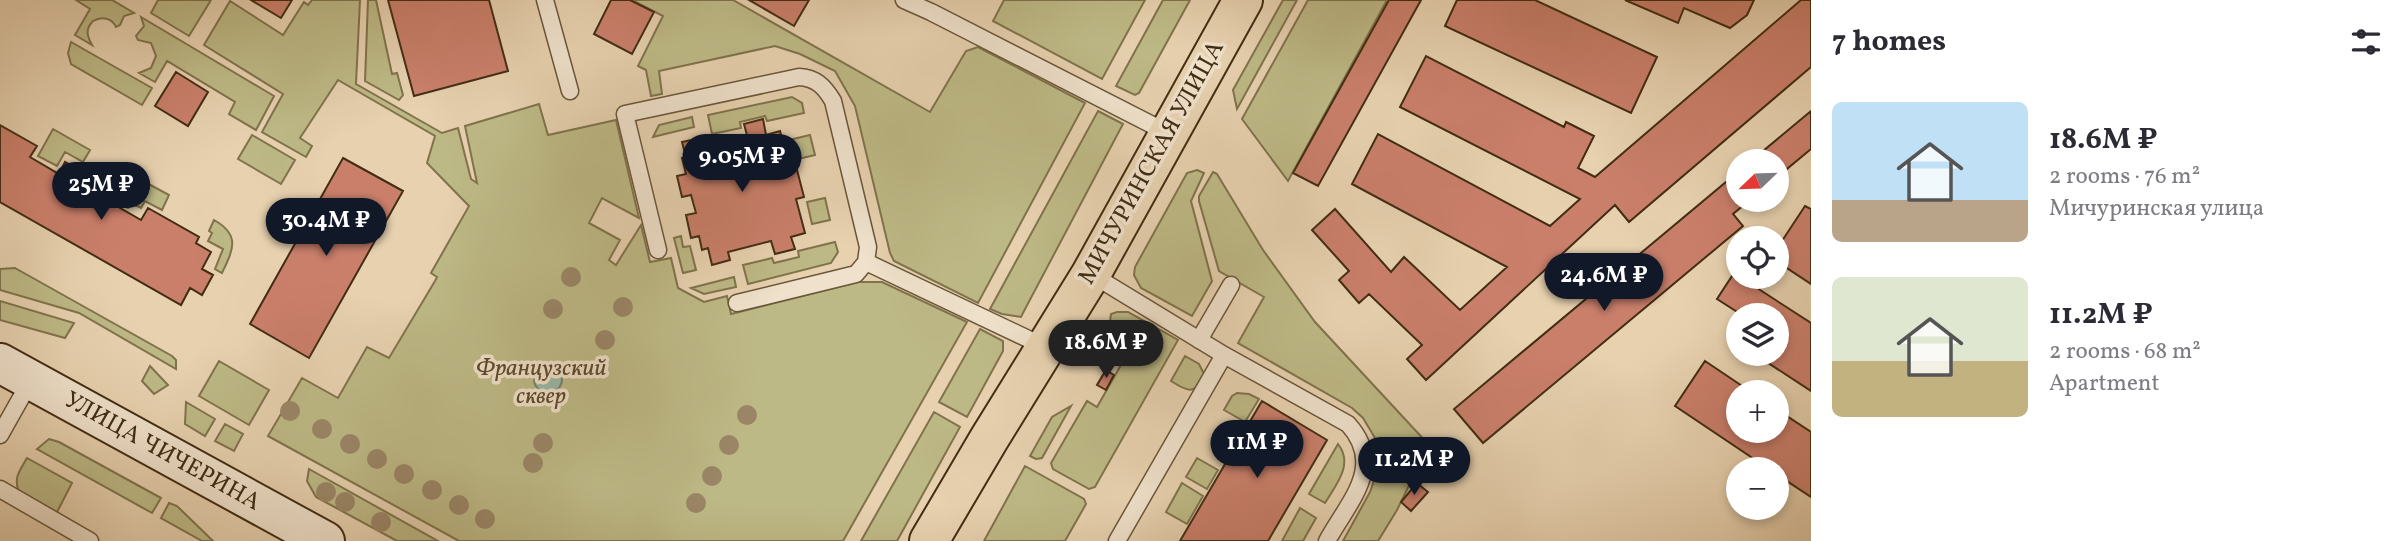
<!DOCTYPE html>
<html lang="en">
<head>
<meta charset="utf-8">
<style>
  :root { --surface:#fff; --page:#f7f7f7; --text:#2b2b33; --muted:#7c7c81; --accent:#111827 }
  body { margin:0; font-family:Vollkorn,serif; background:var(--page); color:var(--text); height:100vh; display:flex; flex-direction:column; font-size:26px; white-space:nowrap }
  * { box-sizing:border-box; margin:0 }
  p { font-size:23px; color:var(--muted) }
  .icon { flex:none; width:38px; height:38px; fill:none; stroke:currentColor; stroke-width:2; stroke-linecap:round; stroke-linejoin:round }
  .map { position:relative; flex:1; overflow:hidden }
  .sheet { display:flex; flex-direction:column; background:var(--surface); width:595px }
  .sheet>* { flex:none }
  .needle { width:46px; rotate:247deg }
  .controls { position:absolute; left:1726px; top:149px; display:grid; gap:14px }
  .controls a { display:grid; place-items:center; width:63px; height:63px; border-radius:50%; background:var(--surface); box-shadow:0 4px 10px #0003; font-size:35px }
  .price { position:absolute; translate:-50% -60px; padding:0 16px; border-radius:24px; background:var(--accent); color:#fff; font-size:23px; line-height:46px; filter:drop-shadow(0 2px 4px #0008) }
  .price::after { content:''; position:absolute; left:50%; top:42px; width:21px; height:16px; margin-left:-10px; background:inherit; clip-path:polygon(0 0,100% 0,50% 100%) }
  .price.on { background:#222; color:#fff }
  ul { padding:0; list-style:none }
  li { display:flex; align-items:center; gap:21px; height:175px; padding:0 21px }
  li span { display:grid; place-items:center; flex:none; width:196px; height:140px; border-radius:10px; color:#555 }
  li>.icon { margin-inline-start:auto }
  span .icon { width:84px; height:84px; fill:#fffc; stroke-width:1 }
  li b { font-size:30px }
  h2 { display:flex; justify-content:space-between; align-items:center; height:84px; padding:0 21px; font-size:30px }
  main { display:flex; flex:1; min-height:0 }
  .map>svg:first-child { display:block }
  .green { fill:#bdb986; stroke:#80734c; stroke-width:2 }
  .water { fill:#97b8a7; stroke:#75806c; stroke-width:2 }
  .building { fill:#ca7f6b; stroke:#422d13; stroke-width:2 }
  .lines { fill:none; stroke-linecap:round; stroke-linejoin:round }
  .service-casing { stroke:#6b563a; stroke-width:19 }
  .secondary-casing { stroke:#422d13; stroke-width:42 }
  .primary-casing { stroke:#422d13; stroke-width:42 }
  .service { stroke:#efe1cb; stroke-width:16 }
  .secondary { stroke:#efe1cb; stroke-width:38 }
  .primary { stroke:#e7d1af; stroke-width:38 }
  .tree { fill:#9a8666 }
  .labels { text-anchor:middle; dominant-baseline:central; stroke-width:7; stroke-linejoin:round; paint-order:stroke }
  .street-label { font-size:24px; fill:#422d13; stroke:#efe1cb }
  .park-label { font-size:24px; font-style:italic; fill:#5b492a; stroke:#efe1cb }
</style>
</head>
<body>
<main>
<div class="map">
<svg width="1811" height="541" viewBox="0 0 1811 541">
  <rect width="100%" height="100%" fill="#e7d1af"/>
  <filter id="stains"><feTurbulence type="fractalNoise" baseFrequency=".00286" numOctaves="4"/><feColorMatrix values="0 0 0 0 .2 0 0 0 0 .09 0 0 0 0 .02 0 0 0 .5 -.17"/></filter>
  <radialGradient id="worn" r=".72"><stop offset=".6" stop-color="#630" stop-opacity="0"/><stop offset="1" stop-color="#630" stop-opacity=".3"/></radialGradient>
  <path class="green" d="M76,0H112L134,13L124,16L120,25L116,27C112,18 102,16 93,21C85,29 87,36 92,45L75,35L90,9Z
    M158,0H211L189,36L151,13Z
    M312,0H360L356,84L442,133L458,128L471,179L477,183L465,126L539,104L548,135L616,120L639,218L602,198L589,223L620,240L609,260L616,265L641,225L650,262L671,258L678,288L704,302L727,296L731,314L858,282H882L967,322L843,541H459L268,436L302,378L338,398L367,347L389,358L435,281L437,277L431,273L469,206L427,163L435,136L338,80L300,138L312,146L306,157L262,132L283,94L204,45L230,1L283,35L304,2L308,5Z
    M368,0H376L392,74L397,73L403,95L399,100L365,81Z
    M632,0H733L930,112L966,51L978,47L1085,103L978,303L894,261L890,253L855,106L835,71L800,54L775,46L659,71L662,94L651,96L646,70L638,66L663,16Z
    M1004,0H1145L1102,79L993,21Z
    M1163,0H1190L1139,93L1135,95L1116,86Z
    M1283,0H1297L1237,109L1233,90Z
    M1308,0H1387L1288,181L1242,119Z
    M141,17L274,96L256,130L229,114L235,102L167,61L155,82L139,73L151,68L156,56L151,43L138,40L136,36L144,26Z
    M71,42L152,88L142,105L71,64L68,53Z
    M792,97L802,103L804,113L767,121L765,116L740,122L741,128L712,134L708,115Z
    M1098,111L1123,124L1024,311L1021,317L1002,314L990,309Z
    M692,117L694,127L653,137L659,125Z
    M53,129L90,150L83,162L65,152L57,166L38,156Z
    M252,135L295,160L281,184L238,159Z
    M810,135L815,155L798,159L793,139Z
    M1197,170L1204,173L1191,201L1212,281L1192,316L1141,288L1134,275L1135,267L1187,173Z
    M1213,172L1217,174L1263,250L1315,322L1429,445L1397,510L1378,541H1343L1370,492L1379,466L1375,438L1363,418L1352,408L1238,343L1264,297L1219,271L1199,201V196Z
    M132,175L169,195L162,210L145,201L141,208L131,203L128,208L118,203Z
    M825,198L830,220L812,224L807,202Z
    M214,220C241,235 233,250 222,273L215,269L223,249L208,241L212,233L209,231Z
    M681,236L683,247L690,246L696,270L683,273L674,238Z
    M835,242L838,252L831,263L748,284L743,265L772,258L774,263L799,257L798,251Z
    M15,268L172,356L176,360V369L79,313L0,290V269Z
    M734,277L736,287L704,294L691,288Z
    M0,301L74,323L65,338L0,320Z
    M1117,312H1128L1178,340L1095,487L1089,489L1053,469L1051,463L1087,401L1097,407L1122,363L1106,353L1111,314Z
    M980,329L1003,341V351L967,417L939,402Z
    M1185,356L1199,364L1205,376C1194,395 1188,392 1171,381Z
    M219,361L269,390L249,425L199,396Z
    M150,366L168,385L154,394L142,381Z
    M1237,393L1249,394L1259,399L1245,422L1224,410L1232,396Z
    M186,402L215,419L205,436L185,424Z
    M1071,406L1042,458L1036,459L1030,456L1052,417Z
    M934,412L960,427L897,541H861Z
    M225,424L243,434L234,451L215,441Z
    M49,439L59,442L161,498L152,513L37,449Z
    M1338,444C1354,464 1336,485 1325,503L1309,494Z
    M27,458L72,483L55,516L19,492C13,478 20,470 27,458Z
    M1197,458L1218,470L1207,489L1186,477Z
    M1025,466L1084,499L1086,504L1065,541H984Z
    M309,469L438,541H397L316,497L307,481Z
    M1182,483L1203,496L1187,524L1166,512Z
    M169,503L177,506L213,541H202L161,518Z
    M1300,508L1316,518L1303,541H1282Z"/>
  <path class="water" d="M534 379a14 14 0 1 1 28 0a14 14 0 1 1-28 0Z"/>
  <path class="building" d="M251,0H292L281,18Z
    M388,0H489L508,71L414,96Z
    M611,0H630L654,12L632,54L594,34Z
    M749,0H809L794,26Z
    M1389,0H1421L1318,186L1293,173Z
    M1457,0H1535L1657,57L1631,113L1445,26Z
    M1625,0H1754L1747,15L1730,28L1684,8L1678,23Z
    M1801,0H1811V67L1629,222L1615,205L1426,380L1407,359L1422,345L1369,294L1359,303L1339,280L1349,271L1312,230L1335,209L1391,272L1404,257L1460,310L1507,267L1352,184L1378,134L1550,226L1580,199L1400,107L1426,56L1564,127L1566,122L1594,136L1578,168L1595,177Z
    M176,72L208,92L188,126L155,106Z
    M1811,111V149L1776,178V161H1751Z
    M763,119L766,135L780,131L789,167L796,166L804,197L796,199L805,233L791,237L795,249L775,254L771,241L728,252L730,260L712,265L708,248L702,250L699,236L691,238L686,215L696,213L691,195L682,197L677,176L686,174L682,158L686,157L682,142L701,138L703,150L748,139L744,124Z
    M0,125L37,146L30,157L59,174L65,162L116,191L110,202L141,220L148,208L199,237L196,243L211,252L202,269L213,275L202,295L190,288L181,305L0,202Z
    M343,158L403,191L309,358L250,324Z
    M1738,172V200H1750L1733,214L1743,226L1483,443L1454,409Z
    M1805,206L1811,209V284L1776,261V250Z
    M1734,273L1811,323V391L1756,355L1776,354V315H1742L1717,299Z
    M1705,361L1751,392H1738V430H1776V409L1811,432V497L1776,474V469H1769L1675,406Z
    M1106,370L1114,375L1106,390L1097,385Z
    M1262,401L1327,440L1268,541H1180Z
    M1417,483L1428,492L1411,511L1401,502Z"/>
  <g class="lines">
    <defs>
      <path id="service" d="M545,0L570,91
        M904,0L931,12L1170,134
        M658,250L625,114L799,77C816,78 824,86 833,101L868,247L866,262L1045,347
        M1091,274L1224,355L1348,424C1386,466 1349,501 1327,541
        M737,303L856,274L866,262
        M1199,340L1231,285
        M0,435L31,380
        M0,489L90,541
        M1117,541L1224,355"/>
      <path id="secondary" d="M0,363L325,541"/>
      <path id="primary" d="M929,541L989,439L1091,274L1243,0"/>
    </defs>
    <use href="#service" class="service-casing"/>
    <use href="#secondary" class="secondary-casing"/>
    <use href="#primary" class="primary-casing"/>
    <use href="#service" class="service"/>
    <use href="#secondary" class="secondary"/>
    <use href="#primary" class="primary"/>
  </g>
  <g class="tree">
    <circle cx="571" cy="277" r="10"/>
    <circle cx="623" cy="307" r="10"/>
    <circle cx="553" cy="309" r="10"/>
    <circle cx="605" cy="340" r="10"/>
    <circle cx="290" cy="411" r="10"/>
    <circle cx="747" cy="415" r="10"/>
    <circle cx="322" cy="429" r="10"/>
    <circle cx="543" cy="443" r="10"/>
    <circle cx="350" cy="444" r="10"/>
    <circle cx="729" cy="445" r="10"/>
    <circle cx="377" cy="459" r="10"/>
    <circle cx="533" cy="463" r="10"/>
    <circle cx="404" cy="474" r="10"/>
    <circle cx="712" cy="476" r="10"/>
    <circle cx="432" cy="490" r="10"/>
    <circle cx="326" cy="492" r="10"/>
    <circle cx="345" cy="502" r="10"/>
    <circle cx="696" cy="503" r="10"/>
    <circle cx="459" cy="505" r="10"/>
    <circle cx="485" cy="519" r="10"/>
    <circle cx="381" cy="522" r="10"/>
  </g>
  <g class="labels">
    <g class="street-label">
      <text transform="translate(1152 163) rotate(-61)">МИЧУРИНСКАЯ УЛИЦА</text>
      <text transform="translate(162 452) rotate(29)">УЛИЦА ЧИЧЕРИНА</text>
    </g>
    <g class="park-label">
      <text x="541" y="369">Французский<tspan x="541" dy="28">сквер</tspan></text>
    </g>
  </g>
  <rect width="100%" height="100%" filter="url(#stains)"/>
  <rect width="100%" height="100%" fill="url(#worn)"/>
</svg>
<div class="controls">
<a><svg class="needle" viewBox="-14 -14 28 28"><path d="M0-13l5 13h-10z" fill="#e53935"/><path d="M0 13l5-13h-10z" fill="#7c7c81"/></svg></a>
<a><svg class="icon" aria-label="locate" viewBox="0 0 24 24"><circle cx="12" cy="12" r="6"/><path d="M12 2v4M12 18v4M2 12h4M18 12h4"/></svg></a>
<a><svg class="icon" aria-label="layers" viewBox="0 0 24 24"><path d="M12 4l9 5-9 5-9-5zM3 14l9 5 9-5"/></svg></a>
<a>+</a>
<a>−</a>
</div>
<b class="price" style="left:742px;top:194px">9.05M ₽</b>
<b class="price" style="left:101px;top:222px">25M ₽</b>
<b class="price" style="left:326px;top:258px">30.4M ₽</b>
<b class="price" style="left:1604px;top:313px">24.6M ₽</b>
<b class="price on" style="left:1106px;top:380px">18.6M ₽</b>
<b class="price" style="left:1257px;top:480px">11M ₽</b>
<b class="price" style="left:1414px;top:497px">11.2M ₽</b>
</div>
<section class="sheet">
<h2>7 homes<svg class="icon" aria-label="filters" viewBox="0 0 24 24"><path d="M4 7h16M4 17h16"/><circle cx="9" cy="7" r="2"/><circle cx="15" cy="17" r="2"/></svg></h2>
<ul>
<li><span style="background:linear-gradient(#bfe0f5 70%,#b9a48a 0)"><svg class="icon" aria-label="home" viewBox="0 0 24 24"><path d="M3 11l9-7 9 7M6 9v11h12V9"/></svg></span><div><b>18.6M ₽</b><p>2 rooms · 76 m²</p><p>Мичуринская улица</p></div></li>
<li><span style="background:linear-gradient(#dfe7d0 60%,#c2b280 0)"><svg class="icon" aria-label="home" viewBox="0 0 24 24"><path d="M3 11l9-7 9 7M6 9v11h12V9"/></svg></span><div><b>11.2M ₽</b><p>2 rooms · 68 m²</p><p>Apartment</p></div></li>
</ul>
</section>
</main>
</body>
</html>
